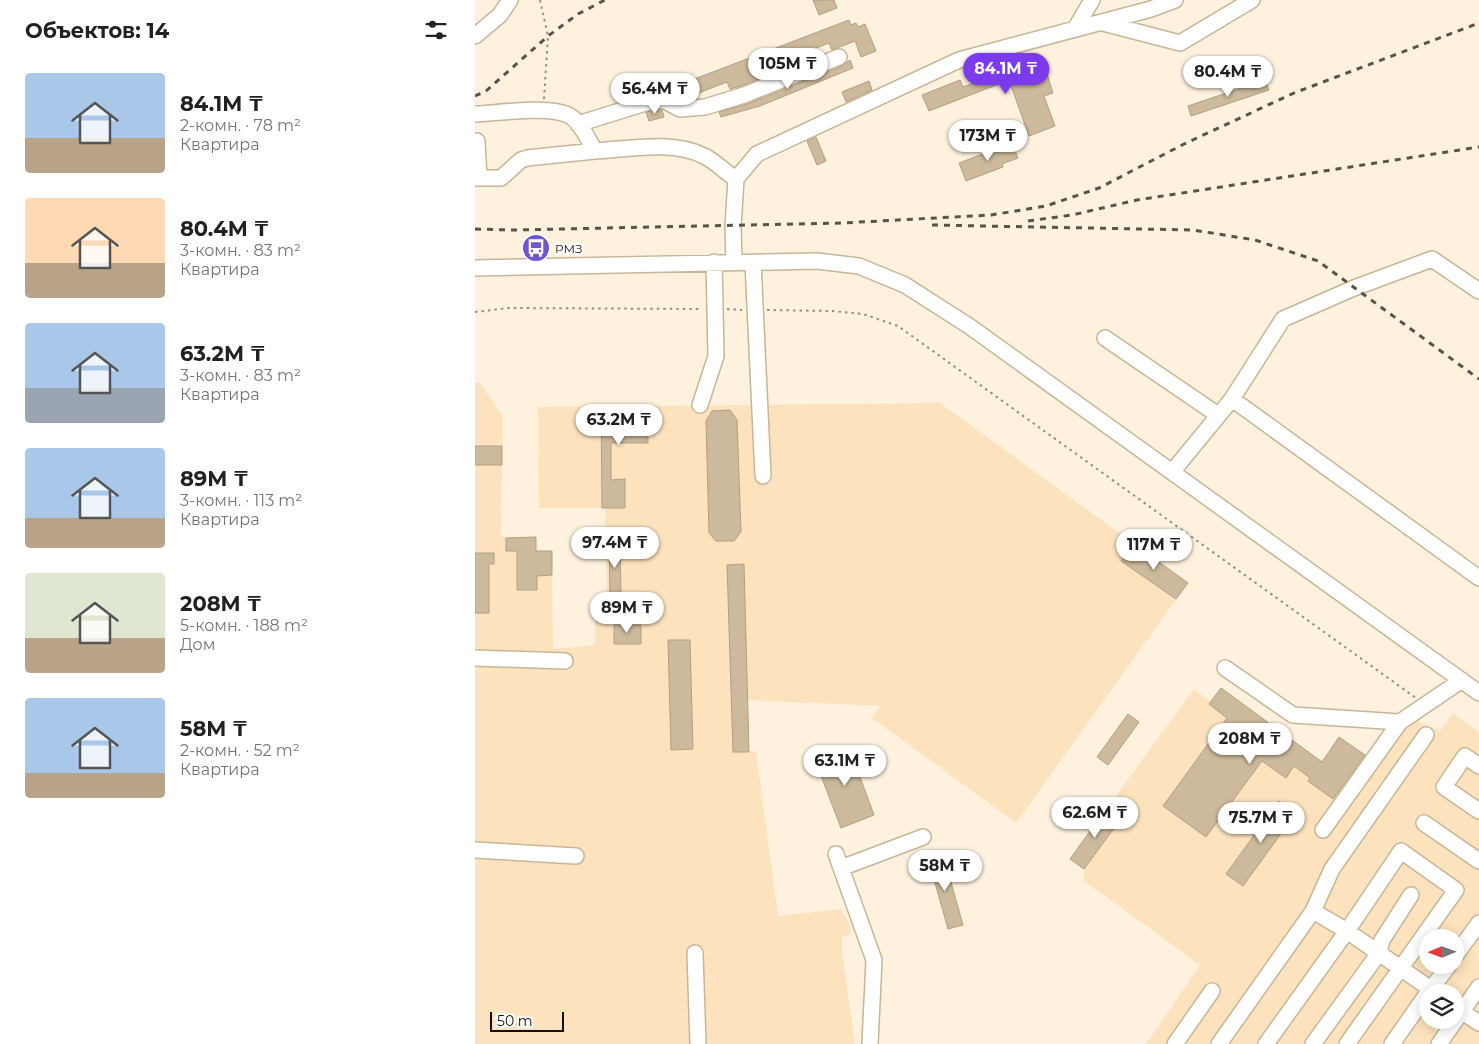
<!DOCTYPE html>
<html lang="ru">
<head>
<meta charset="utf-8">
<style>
  :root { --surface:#fff; --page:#f6f6f6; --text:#202124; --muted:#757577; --accent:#7c3aed }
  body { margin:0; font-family:Montserrat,sans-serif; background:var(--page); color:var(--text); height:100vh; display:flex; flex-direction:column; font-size:19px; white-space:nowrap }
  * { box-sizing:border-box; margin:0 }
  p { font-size:16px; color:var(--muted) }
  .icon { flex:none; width:28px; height:28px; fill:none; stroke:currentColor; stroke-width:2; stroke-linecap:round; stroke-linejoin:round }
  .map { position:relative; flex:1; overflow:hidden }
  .side { display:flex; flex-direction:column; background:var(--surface); width:475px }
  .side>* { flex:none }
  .needle { width:32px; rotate:269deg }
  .fabs { position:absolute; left:944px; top:929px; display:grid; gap:10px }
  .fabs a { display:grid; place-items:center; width:45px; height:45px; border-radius:50%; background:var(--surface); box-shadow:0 2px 12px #0003; font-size:25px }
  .scale { position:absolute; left:15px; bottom:12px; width:74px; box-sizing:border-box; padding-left:5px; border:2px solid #150e04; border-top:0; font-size:14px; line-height:18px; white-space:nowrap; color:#150e04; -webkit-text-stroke:4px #fff; paint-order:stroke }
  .price { position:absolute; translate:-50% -42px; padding:0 11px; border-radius:18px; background:#fff; color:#222; font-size:16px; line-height:32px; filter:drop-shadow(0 1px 2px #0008) }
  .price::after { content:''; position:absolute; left:50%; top:30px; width:15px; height:11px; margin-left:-8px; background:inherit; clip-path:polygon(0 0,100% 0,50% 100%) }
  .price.active { background:var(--accent); color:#fff }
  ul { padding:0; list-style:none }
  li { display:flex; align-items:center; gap:15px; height:125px; padding:0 25px }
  li span { display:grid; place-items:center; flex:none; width:140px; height:100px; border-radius:5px; color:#555 }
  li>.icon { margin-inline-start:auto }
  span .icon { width:60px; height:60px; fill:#fffc; stroke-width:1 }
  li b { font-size:21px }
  h2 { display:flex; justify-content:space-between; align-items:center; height:60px; padding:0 25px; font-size:21px }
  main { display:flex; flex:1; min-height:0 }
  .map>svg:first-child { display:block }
  .built { fill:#fce3bd; fill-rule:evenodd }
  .building { fill:#cdba9c; stroke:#b29f82 }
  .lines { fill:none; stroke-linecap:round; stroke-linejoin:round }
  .minor-casing { stroke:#c8b597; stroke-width:18 }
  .path { stroke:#978d7e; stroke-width:2; stroke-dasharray:2.5 4; stroke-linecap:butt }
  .minor { stroke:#fff; stroke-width:15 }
  .rail { stroke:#5b5346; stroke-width:3; stroke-dasharray:6 6; stroke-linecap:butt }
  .labels { text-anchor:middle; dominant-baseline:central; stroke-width:5; stroke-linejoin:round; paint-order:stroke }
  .poi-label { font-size:12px; fill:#150e04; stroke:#fff; text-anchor:start }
</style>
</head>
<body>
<main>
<section class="side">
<h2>Объектов: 14<svg class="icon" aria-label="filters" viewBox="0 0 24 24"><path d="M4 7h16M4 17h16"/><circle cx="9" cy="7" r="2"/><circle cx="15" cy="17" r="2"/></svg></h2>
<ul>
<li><span style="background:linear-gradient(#a9c7e8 65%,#b9a48a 0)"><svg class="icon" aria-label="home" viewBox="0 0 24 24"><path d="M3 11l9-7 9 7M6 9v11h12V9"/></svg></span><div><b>84.1M ₸</b><p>2-комн. · 78 m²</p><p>Квартира</p></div></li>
<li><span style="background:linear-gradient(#ffd9b3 65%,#b9a48a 0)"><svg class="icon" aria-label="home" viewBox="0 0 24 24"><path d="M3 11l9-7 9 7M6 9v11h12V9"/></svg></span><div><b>80.4M ₸</b><p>3-комн. · 83 m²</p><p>Квартира</p></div></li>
<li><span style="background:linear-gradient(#a9c7e8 65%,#9aa5b1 0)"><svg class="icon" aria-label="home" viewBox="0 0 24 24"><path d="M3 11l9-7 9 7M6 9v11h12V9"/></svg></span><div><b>63.2M ₸</b><p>3-комн. · 83 m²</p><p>Квартира</p></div></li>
<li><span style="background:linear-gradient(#a9c7e8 70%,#b9a48a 0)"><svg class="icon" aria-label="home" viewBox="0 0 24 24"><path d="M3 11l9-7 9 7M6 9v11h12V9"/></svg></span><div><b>89M ₸</b><p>3-комн. · 113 m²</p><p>Квартира</p></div></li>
<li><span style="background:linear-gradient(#dfe7d0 65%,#b9a48a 0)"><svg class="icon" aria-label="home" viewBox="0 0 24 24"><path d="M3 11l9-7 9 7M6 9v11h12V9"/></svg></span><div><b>208M ₸</b><p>5-комн. · 188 m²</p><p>Дом</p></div></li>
<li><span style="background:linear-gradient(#a9c7e8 75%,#b9a48a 0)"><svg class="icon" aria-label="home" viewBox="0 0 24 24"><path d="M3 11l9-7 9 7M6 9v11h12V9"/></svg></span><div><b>58M ₸</b><p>2-комн. · 52 m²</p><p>Квартира</p></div></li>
</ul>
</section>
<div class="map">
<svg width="1004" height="1044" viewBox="0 0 1004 1044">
  <rect width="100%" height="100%" fill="#fef2df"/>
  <path class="built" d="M0,383H5L28,417L26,537H61V551H77L78,649L120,645V604L132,603L130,508H64L63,407L465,403L713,583L541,823L397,718L405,706L273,700L274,751H281L303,916L366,909L375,925L376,935L367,936V952L380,1044H0Z
    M746,688L847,761L864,737L893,758L939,719L965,731L978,713L1004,732V1044H671L725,965L609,881V869L595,859L719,689L736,702ZM952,938H980V965H952ZM952,992H980V1020H952Z"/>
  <path class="building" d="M338,0H359L362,8L344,15Z
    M374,20L376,25L381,23L383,27L390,24L401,51L386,57L380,41L357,50L354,43L311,60L314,67L266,86L255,89L252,82L208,99L199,95L196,88Z
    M375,60L378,68L285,106L246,117L244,112L272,104L367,66Z
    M557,61L563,78L572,74L578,93L569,96L580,126L554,136L534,80L454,111L447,95L485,80L488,87Z
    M790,80L794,90L716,116L713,106Z
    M394,81L397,90L371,102L367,92Z
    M181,110H187L189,117L174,121L171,112Z
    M341,137L351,161L342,165L332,141Z
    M537,143L543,158L527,164L528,167L491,181L484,163Z
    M172,406L173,443H136V480L150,479V508H127L126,407Z
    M255,410L262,420L266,532L259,541H241L234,533L231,421L237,411Z
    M0,446H27V465H0Z
    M61,537V551H77V575L62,576V590H42V551H31V538Z
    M134,537H145L146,601H135Z
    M658,543L713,583L701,599L646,561Z
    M0,553H19V564H14V613H0Z
    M269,564L274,752H258L252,565Z
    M139,625H166V644H139Z
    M193,640H215L218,749L196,750Z
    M746,688L847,762L864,737L890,755L858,799L833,781L835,778L819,766L811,778L787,761L731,837L688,806L752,718L734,704Z
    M653,714L664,722L633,765L622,757Z
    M374,747L399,815L366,828L340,760Z
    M804,801L821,813L768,886L751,874Z
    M631,809L645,820L609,869L595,859Z
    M468,854L488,925L473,929L453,858Z"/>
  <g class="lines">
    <defs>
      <path id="minor" d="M628,23L705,43L777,0
        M600,29L617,0
        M0,36L25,15L35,0
        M1,114C24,113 76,105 95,116C107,123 113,140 120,151C153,149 199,140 229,156C240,161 250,172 261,179
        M103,124L180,100L190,101L205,109L230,107L269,95L364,57
        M2,141L4,178
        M0,178H26L46,160L52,158L120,151
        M259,262L258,227L261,179L282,154L484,60L676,9L700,0
        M278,262L288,476
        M0,268L342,261L384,266L430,285L494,326L1004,693
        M630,338L743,415
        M757,399L1004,578
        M225,405L241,356L239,262
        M697,472L757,399L808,319L879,288L957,259L1004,291
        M0,658L90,661
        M750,668L818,715L925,722
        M1004,766L990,756L969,787L1004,811
        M949,823L1004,861
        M848,830L925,722L987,680
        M0,850L101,856
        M361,854L399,960L395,1044
        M366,868L448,837
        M838,911L872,931L960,992
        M220,953L223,1044
        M980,956L1004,923
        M954,992L974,965
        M980,1007L1004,1023
        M700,1044L737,991
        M744,1044L838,911L857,869L951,735
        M791,1044L872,931L926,851L981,890L872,1044
        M838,1044L904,953L907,940L936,895
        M917,1044L952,994
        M964,1044L1004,987"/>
    </defs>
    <use href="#minor" class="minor-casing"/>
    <path class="path" d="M65,0L73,36L69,99
      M252,309L267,310
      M292,310L357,311L388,314L423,326L941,698
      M0,312L33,308L227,309"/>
    <use href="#minor" class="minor"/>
    <path class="rail" d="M0,96L11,91L73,36L103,14L130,0
      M553,221L597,215L662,200L1004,147
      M457,225L718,230L780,240L843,261L1004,379
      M0,229L38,230L367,223L516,215L571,206L624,188L709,144L819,93L1004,23"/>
  </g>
  <defs>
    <symbol id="bus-disc" viewBox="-11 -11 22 22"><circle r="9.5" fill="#7057d1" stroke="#fff"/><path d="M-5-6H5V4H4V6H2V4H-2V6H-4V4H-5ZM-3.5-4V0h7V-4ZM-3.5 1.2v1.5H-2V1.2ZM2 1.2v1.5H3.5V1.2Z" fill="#fff"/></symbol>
  </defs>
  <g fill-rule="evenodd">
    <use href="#bus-disc" x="45" y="232" width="32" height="32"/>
  </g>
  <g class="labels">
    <g class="poi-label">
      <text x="80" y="248">РМЗ</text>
    </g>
  </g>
</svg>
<div class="fabs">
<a><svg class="needle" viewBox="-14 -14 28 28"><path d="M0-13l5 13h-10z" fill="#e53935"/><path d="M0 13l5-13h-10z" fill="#757577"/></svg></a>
<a><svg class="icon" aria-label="layers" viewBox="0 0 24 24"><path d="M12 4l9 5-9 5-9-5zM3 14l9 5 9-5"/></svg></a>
</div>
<div class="scale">50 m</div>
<b class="price" style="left:313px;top:90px">105M ₸</b>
<b class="price active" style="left:531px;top:95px">84.1M ₸</b>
<b class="price" style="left:753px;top:98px">80.4M ₸</b>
<b class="price" style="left:180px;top:115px">56.4M ₸</b>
<b class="price" style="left:513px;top:162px">173M ₸</b>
<b class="price" style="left:144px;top:446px">63.2M ₸</b>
<b class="price" style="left:140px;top:569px">97.4M ₸</b>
<b class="price" style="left:679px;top:571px">117M ₸</b>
<b class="price" style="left:152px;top:634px">89M ₸</b>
<b class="price" style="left:775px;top:765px">208M ₸</b>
<b class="price" style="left:370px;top:787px">63.1M ₸</b>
<b class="price" style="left:620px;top:839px">62.6M ₸</b>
<b class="price" style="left:786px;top:844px">75.7M ₸</b>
<b class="price" style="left:470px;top:892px">58M ₸</b>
</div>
</main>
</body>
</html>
